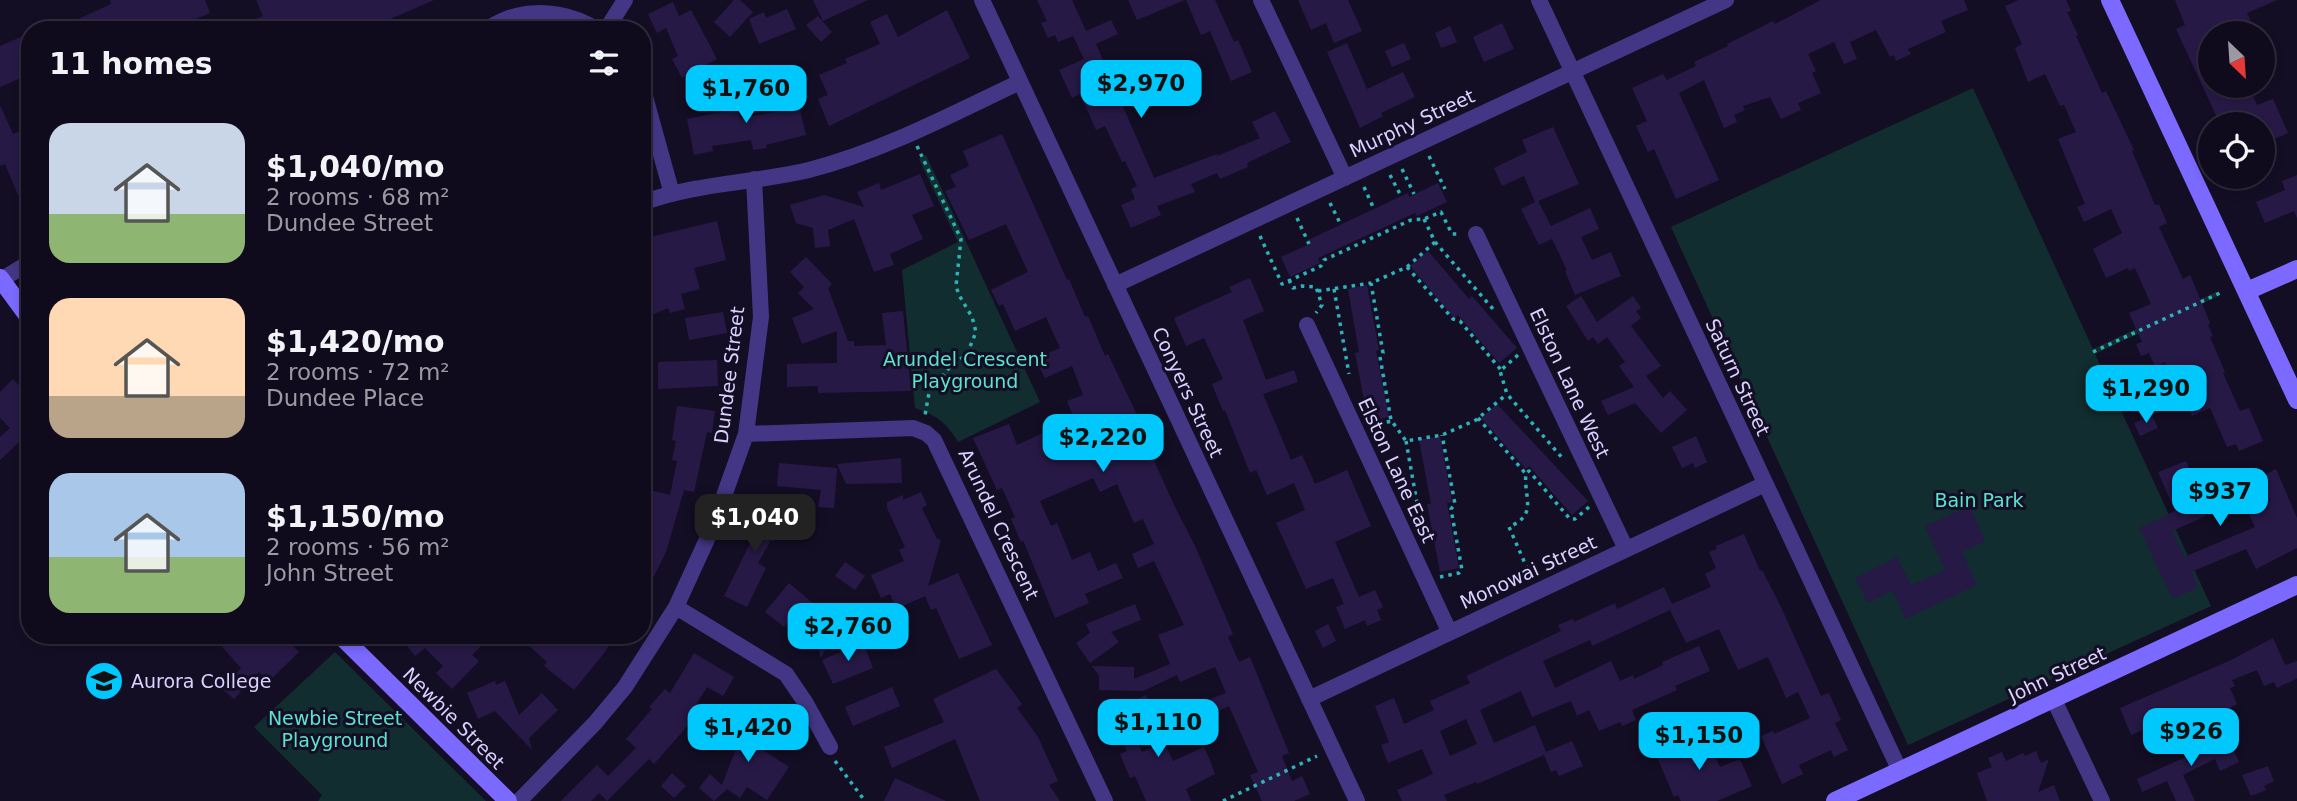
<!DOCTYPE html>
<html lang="en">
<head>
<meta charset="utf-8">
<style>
  :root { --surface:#0f0a1c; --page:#181325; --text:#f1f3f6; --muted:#9b9aa3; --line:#2f2b3b; --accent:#00c8fd }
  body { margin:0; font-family:"DejaVu Sans",sans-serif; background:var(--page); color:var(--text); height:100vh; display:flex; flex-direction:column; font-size:26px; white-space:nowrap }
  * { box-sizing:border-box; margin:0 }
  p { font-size:23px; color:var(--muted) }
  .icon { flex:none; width:38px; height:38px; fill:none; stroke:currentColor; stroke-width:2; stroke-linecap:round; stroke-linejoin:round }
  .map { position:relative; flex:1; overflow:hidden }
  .panel { position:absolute; left:21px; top:21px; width:630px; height:623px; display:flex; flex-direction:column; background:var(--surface); border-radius:28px; box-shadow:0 4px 10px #0003,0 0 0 2px var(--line) }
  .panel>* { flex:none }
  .needle { width:46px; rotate:155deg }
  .controls { position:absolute; left:2198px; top:21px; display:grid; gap:14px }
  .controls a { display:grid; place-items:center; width:77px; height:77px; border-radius:50%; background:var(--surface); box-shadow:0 4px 10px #0003,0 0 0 2px var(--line); font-size:35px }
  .price { position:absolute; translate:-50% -60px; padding:0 16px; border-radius:14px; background:var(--accent); color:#111; font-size:23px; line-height:46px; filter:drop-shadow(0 2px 4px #0008) }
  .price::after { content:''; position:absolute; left:50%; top:42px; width:21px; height:16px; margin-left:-10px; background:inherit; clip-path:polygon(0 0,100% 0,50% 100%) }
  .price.current { background:#222; color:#fff }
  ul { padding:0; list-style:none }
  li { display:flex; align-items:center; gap:21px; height:175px; padding:0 28px }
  li span { display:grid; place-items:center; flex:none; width:196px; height:140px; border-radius:21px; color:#555 }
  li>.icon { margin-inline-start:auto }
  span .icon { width:84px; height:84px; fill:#fffc; stroke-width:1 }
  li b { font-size:30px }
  h2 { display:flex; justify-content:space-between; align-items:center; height:84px; padding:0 28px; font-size:30px }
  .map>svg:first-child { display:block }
  .green { fill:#112d2f }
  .building { fill:#271946; fill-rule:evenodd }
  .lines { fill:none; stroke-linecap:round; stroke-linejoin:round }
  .path { stroke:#2bb3b9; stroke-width:3.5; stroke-dasharray:3.5 5; stroke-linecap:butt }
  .street { stroke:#433785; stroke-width:16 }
  .secondary { stroke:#7c69ff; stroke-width:18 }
  .labels { text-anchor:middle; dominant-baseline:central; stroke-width:6; stroke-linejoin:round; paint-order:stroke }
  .street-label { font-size:19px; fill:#dcd2ff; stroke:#140e25 }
  .park-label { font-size:19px; fill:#5ae3cf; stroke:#140e25 }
  .poi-label { font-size:19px; fill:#dcd2ff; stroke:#140e25; text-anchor:start }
</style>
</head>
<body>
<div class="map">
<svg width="2297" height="801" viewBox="0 0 2297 801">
  <rect width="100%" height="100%" fill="#140e25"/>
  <path class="green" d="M1973,88L2093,349L2216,292L2218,296L2095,354L2211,606L1908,745L1671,227Z
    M926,155L1040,402L958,442C947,423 936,415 915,408L902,270L958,242L919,159Z
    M335,652L486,801H318L322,795L254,727Z"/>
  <path class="building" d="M110,0H205L210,13L170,30H54L111,4Z
    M256,0H434L372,27L373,30H313L310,22L294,30H258L253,20L263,16Z
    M734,0H740L753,12L730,37L714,22Z
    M813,0H868L823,21Z
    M1037,0H1072L1086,31L1111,20L1118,34L1096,44L1154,178L1217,154V156L1260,138L1252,122L1275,111L1291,142L1247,163L1248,167L1220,179L1217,173L1191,184L1195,192L1157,206L1161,215L1131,228L1121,205L1135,199L1131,189L1137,186L1125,161L1122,162L1105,126L1096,130L1080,94L1072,98L1059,70L1084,59L1073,36L1058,42L1055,35L1048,38L1041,23L1047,21Z
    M1128,0H1185L1137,20Z
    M1186,0H1215L1234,42L1238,40L1252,72L1231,81L1210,31L1201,35Z
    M1298,0H1348L1362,31L1334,43L1326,23L1311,30Z
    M1821,0H1964L1968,10L1941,21L1946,32L1908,49L1911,54L1896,61L1894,55L1890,57L1876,30L1850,42L1857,59L1844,64L1834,42L1808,54L1816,71L1812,73L1821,93L1798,103L1801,110L1781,119L1770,97L1743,106L1745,110L1734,115L1737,122L1724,128L1704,80L1679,93L1719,180L1676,199L1654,149L1648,152L1636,126L1647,121L1632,88L1663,74L1667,80L1696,66L1694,62L1728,46L1727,44L1773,21L1775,24Z
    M2019,0H2066L2071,11L2067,12L2078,35L2076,36L2102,93L2106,91L2134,150L2132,151L2155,205L2159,204L2167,223L2159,227L2183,279L2190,275L2196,289L2210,323L2208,325L2213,336L2210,337L2225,372L2223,373L2240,411L2249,408L2263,441L2239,451L2236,444L2227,447L2210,408L2192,416L2186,402L2201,395L2190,372L2179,377L2176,368L2168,371L2165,362L2155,367L2149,353L2141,356L2136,344L2142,342L2129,313L2151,304L2135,268L2129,271L2128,268L2106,278L2093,249L2122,233L2111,209L2084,222L2077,207L2085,204L2058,139L2076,132L2064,105L2060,106L2045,74L2028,82L2015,48L2022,44L2005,6Z
    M2175,0H2277L2247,13L2256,33H2235L2231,23L2210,32V86H2249L2257,105L2273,99L2288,133L2263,144V124H2220L2176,29L2185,25Z
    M673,2L679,16L691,10L717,59L682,78L672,59L678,56L666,28L657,33L648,14Z
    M787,9L796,29L759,44L749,19L764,12L766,18Z
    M947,10L970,58L829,126L818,99L828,95L819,75L847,63L845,59L880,44L870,22L887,14L898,37Z
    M818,16L832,32L821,42L806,25Z
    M1502,23L1514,49L1484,62L1473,37Z
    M1450,26L1457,42L1441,48L1435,33Z
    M30,33V74L0,87V46Z
    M1347,43L1367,89L1403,72L1415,97L1381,113L1383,116L1360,128L1327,52Z
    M1404,43L1411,59L1392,67L1385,51Z
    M731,85L740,118L781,111L778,96L796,93L806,135L766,145L767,148L753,150L751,140L712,146L713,151L694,155L687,119L722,112L716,89Z
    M0,105L13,134L21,131L30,152L20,158L30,182V190L18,195L5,164L0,166Z
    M1553,127L1579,184L1538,201L1551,226L1590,208L1599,229L1581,237L1592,260L1611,252L1621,276L1575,295L1565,271L1567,270L1552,239L1539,245L1521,209L1535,202L1524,176L1502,186L1494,168L1527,152L1522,140Z
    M1002,134L1067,280L1069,279L1085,317L1088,316L1105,356L1108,354L1139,419L1136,421L1175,507L1195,546L1233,634L1228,637L1239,662L1250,657L1289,753L1282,756L1292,781L1302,776L1310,794L1294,801H1262L1250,775L1258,772L1229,706L1207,716L1201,703L1226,693L1215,667L1180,682L1177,675L1143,691L1099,690V676L1092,666L1134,667V679L1170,664L1158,635L1184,625L1154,561L1138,568L1132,554L1154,544L1143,519L1134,523L1117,484L1100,492L1093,478L1040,501L1051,526L1057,523L1072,560L1090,552L1098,571L1116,563L1123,578L1085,594L1089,603L1055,618L1023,540L1021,542L1011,519L1015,517L1002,488L997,490L973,438L1009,424L1017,445L1074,419L1067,401L1083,395L1072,366L1045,378L1039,366L1044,364L1041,356L1060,348L1046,317L1015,331L1003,304L999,306L991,290L1028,272L1006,224L969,240L945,191L956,187L950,175L969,166L963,151Z
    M920,174L934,206L912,215L923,239L890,254L894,265L874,272L854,219L828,230L830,246L815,248L813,228L796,223L790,205L824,195L864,207L857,192L879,183L881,190Z
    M2297,175V218L2294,211L2265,223L2256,202L2285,190L2282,181Z
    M1438,183L1447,202L1417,216L1415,213L1318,258L1320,263L1290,277L1281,257L1310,244L1308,240L1408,193L1409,197Z
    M717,221L726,260L694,268L700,289L681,294L685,309L670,313L668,308L642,319V239Z
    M1428,251L1469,299L1472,296L1517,348L1499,363L1458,315L1454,318L1410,266Z
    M806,257L832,284L828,288L848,341H854V346L886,345L882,313L903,311L911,391L818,393V386L787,387V364L837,363V331L802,344L792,318L814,309L798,293L804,287L790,272Z
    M1250,278L1264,311L1243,320L1266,380L1294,370L1298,382L1263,394L1291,460L1302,455L1315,484L1347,470L1371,526L1335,542L1359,597L1375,590L1383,607L1377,610L1381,620L1367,626L1365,620L1345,629L1336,607L1344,604L1333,578L1306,589L1276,523L1305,510L1294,483L1267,495L1256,470L1250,473L1225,410L1223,411L1212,384L1223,379L1204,338L1186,346L1174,318L1232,292L1229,287Z
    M1367,285L1379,350L1376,351L1389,417L1368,421L1355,353L1359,352L1348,289Z
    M1581,296L1597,322L1633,296L1641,308L1636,311L1641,318L1631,326L1661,366L1646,376L1663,398L1670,391L1687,410L1661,433L1635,403L1608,415L1601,401L1634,387L1619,366L1625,362L1607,337L1598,344L1593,337L1588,341L1566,306Z
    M723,312L727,333L689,340L685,318Z
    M717,360L718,386L658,389V362Z
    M13,379L30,397V454L19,442L0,460V437L10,428L0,418V392Z
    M1497,404L1588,501L1572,515L1529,466L1526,469L1481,418Z
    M677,406L715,411L712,433L707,432L694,492L684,490L666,552L653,578L642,573V488L670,495L677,461L672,460L676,441L672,440Z
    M2152,415L2158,428L2140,436L2134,423Z
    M1440,436L1452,502L1447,503L1459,568L1440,572L1427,504H1431L1419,440Z
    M1696,436L1707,462L1695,468L1693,463L1682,468L1672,447Z
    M901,458L902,483L846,484L837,464Z
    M2186,461L2193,477L2189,479L2206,516L2172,531L2184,557L2255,527L2242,500L2235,504L2230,492L2276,469L2297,518V548L2256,569L2246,549L2191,572L2198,587L2173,599L2139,528L2175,511L2158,472Z
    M779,463L837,468L834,508L818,507L821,490L777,486Z
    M921,492L927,505L922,508L937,539L941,540L928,586L958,573L992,645L959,659L936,608L931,610L925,596L896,609L890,594L881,598L871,575L904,561L899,550L905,547L887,508V502L903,495V500Z
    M767,499L786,508L773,542L771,540L758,563L766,568L747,607L724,596L755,533L747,529L752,517L757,519Z
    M1970,506L1985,541L1962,552L1977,585L1905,619L1893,590L1868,603L1855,578L1897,557L1911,585L1945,570L1925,526Z
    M1744,534L1760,571L1762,570L1781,607L1821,696L1829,693L1841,720L1835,723L1848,750L1834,757L1831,750L1799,765L1803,774L1782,784L1761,736L1773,731L1774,734L1810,718L1798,692L1786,698L1768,657L1738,670L1719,629L1686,643L1670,610L1592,646L1590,640L1543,661L1555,688L1611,661L1620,681L1633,675L1634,679L1663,665L1662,662L1699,646L1710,671L1675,686L1677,690L1632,710L1636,720L1622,726L1620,722L1599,731L1589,710L1577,716L1571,701L1532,717L1521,691L1480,710L1494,743L1535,725L1546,752L1572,741L1583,766L1559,776L1556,770L1551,772L1544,755L1477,784L1476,782L1444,795L1447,801H1402L1397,790L1433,774L1422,749L1388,763L1381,745L1389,742L1375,706L1394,698L1404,724L1434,710L1430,701L1470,683L1466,676L1561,631L1558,625L1573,619L1574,622L1615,603L1617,609L1664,587L1672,604L1711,587L1705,574L1716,568L1709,552L1717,549L1716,546ZM1466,719L1477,744L1450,756L1440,731Z
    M845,562L865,576L855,590L835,576Z
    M789,583L821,610L825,604L843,618L821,658L816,644L788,623L784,627L765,612Z
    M1135,604L1141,620L1111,632L1119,642L1090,663L1076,643L1090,633L1086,624Z
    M1328,624L1336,641L1323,648L1315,631Z
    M226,635H283L299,652L268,682L259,672L234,699L222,689L241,668L218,642Z
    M399,635H492L472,655L479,661L452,689L436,673L443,666L425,648L415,656Z
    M517,635H616L605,652L574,690L544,666L547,662Z
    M2273,638L2285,665L2297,661V678L2292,681L2277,688L2274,682L2264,686L2257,670L2232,680L2235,686L2230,688L2237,704L2231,707L2225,721L2204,712L2162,730L2159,723L2131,735L2120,708L2229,661Z
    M863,642L873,668L833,684L822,660Z
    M694,653L734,677L723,696L707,687L692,711L697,715L676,739L654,764L649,759L607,801L599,793L591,801H561L597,765L608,776L636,748L626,739L652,709L649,707L665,689L670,693Z
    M996,669L1022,704L1017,708L1038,737L1058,781L1049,785L1060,801H980L955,739L892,768L884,747L944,722L933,699Z
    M495,681L496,685L505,681L519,715L542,693L558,710L529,738L532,750L495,711L478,719L467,693Z
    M892,687L900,706L853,726L845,707Z
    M1146,695L1155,716L1131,727L1142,752L1164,742L1173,761L1204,747L1210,760L1215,774L1186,789L1191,801H1146L1135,776L1130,778L1120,754L1127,751L1110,712Z
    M1182,703L1189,719L1172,726L1165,710Z
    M749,712L767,718L757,746L789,767L767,800L747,787L740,798L727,789L714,801L699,788L710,774L722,785L741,736L731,732L736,718L746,722Z
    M1694,731L1703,752L1709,749L1712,755L1714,754L1720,767L1740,759L1752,786L1717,801H1681L1678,795L1674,797L1657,757L1659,755L1656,747Z
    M2226,733L2239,762L2220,771L2215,759L2183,775L2195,801H2176L2167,781L2142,792L2137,779L2210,746L2207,741Z
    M2036,751L2041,763L2049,759L2038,792L2054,785L2060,801H1987L1977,773L1992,767L1988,758L2002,752L2006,761L2023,753L2025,756Z
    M2268,766L2274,781L2264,786L2266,790L2251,796L2242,775Z
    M672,773L686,786L674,798L661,786Z
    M895,778L946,801H884Z"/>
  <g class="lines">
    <path class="path" d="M917,146L961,239L956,286L959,295L972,317L976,332L967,354L949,368L929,393L925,415
      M1429,156L1445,189
      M1402,169L1414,194
      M1390,175L1401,196
      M1364,187L1374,209
      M1330,203L1341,225
      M1297,218L1309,244
      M1424,219L1435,242L1493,309
      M1260,236L1282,284L1321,266L1324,260L1411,220L1424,219L1441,212L1452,234H1460
      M1435,242L1407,267L1371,283L1383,353L1380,357L1391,420L1406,441L1442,435L1476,420L1507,394
      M1407,267L1453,319L1460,321L1501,370
      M1289,280L1293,288L1302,286L1316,287L1322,305L1316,313
      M1334,289L1349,374
      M1318,291L1371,283
      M2093,352L2220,293
      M1518,355L1500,371L1507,394L1564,460
      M1478,418L1526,474
      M1370,425L1393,421
      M1406,441L1422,531
      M1440,577L1459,573L1462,570L1451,509L1455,504L1442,435
      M1531,577L1509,527C1539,514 1523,497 1526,473L1529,471L1570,519H1575L1589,507
      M835,761L865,801
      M1223,801L1317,756"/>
    <path class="street" d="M982,0L1357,801
      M1261,0L1345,178
      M1539,0L1900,771
      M485,30C494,25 505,18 516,16C543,9 574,15 597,30
      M606,30L625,0
      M642,86L672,194
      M642,203C696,183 754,183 809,170C883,151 952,114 1020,82
      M1476,234L1626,549
      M1,280L30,262
      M1115,285L1726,0
      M1307,325L1449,631
      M746,434L913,428L926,433L934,440L1105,801
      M676,607L786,674L805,702L830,747
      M2053,698L2102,801
      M1309,699L1765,484
      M519,801L595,723L625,687L676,607L714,524L746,434L761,317L754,179"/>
    <path class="secondary" d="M2110,0L2297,400
      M0,278L30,319
      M2247,291L2297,269
      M340,635L508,801
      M1835,801L2297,585"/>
  </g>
  <defs>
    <symbol id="school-disc" viewBox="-11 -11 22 22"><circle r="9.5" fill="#00c8fd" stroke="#140e25"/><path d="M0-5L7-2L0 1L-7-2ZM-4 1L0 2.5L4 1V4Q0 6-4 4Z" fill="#111"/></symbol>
  </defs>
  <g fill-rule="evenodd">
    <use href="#school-disc" x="82" y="659" width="44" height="44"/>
  </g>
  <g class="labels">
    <g class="street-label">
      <text transform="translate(1412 123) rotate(-25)">Murphy Street</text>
      <text transform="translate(729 375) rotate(-83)">Dundee Street</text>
      <text transform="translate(1738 377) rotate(65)">Saturn Street</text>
      <text transform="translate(1570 383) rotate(65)">Elston Lane West</text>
      <text transform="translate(1188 392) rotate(65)">Conyers Street</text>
      <text transform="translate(1397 470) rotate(65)">Elston Lane East</text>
      <text transform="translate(999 524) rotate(65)">Arundel Crescent</text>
      <text transform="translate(1528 572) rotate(-25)">Monowai Street</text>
      <text transform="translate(2057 674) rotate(-25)">John Street</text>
      <text transform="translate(454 718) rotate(45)">Newbie Street</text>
    </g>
    <g class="park-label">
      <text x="965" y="359">Arundel Crescent<tspan x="965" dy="22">Playground</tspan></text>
      <text x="1979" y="500">Bain Park</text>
      <text x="335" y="718">Newbie Street<tspan x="335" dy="22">Playground</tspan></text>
    </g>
    <g class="poi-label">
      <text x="131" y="681">Aurora College</text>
    </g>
  </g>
</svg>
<div class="controls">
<a><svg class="needle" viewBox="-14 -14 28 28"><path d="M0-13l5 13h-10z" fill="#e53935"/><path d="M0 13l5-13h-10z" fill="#9b9aa3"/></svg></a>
<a><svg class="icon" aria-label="locate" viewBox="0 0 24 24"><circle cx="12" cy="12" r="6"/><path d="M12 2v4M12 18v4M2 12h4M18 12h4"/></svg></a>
</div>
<b class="price" style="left:1141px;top:120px">$2,970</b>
<b class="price" style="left:746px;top:125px">$1,760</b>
<b class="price" style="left:2146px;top:425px">$1,290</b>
<b class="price" style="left:1103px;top:474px">$2,220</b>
<b class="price" style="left:2220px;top:528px">$937</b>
<b class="price current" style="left:755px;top:554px">$1,040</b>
<b class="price" style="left:848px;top:663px">$2,760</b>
<b class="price" style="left:1158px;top:759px">$1,110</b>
<b class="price" style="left:748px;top:764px">$1,420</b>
<b class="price" style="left:2191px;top:768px">$926</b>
<b class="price" style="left:1699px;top:772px">$1,150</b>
<section class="panel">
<h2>11 homes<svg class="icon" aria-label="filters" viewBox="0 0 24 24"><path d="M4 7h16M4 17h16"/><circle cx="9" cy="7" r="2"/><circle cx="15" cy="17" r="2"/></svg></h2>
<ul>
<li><span style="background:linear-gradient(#c9d6e8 65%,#8fb573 0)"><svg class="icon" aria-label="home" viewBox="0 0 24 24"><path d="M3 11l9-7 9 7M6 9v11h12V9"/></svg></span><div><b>$1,040/mo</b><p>2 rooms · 68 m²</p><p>Dundee Street</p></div></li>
<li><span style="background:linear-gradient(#ffd9b3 70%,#b9a48a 0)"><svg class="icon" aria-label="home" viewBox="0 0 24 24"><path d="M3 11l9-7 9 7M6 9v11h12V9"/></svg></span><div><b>$1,420/mo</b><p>2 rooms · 72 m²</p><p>Dundee Place</p></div></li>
<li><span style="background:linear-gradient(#a9c7e8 60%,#8fb573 0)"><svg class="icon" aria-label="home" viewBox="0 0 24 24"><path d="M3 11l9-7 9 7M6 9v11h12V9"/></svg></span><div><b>$1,150/mo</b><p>2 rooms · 56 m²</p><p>John Street</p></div></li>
</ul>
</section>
</div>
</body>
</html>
